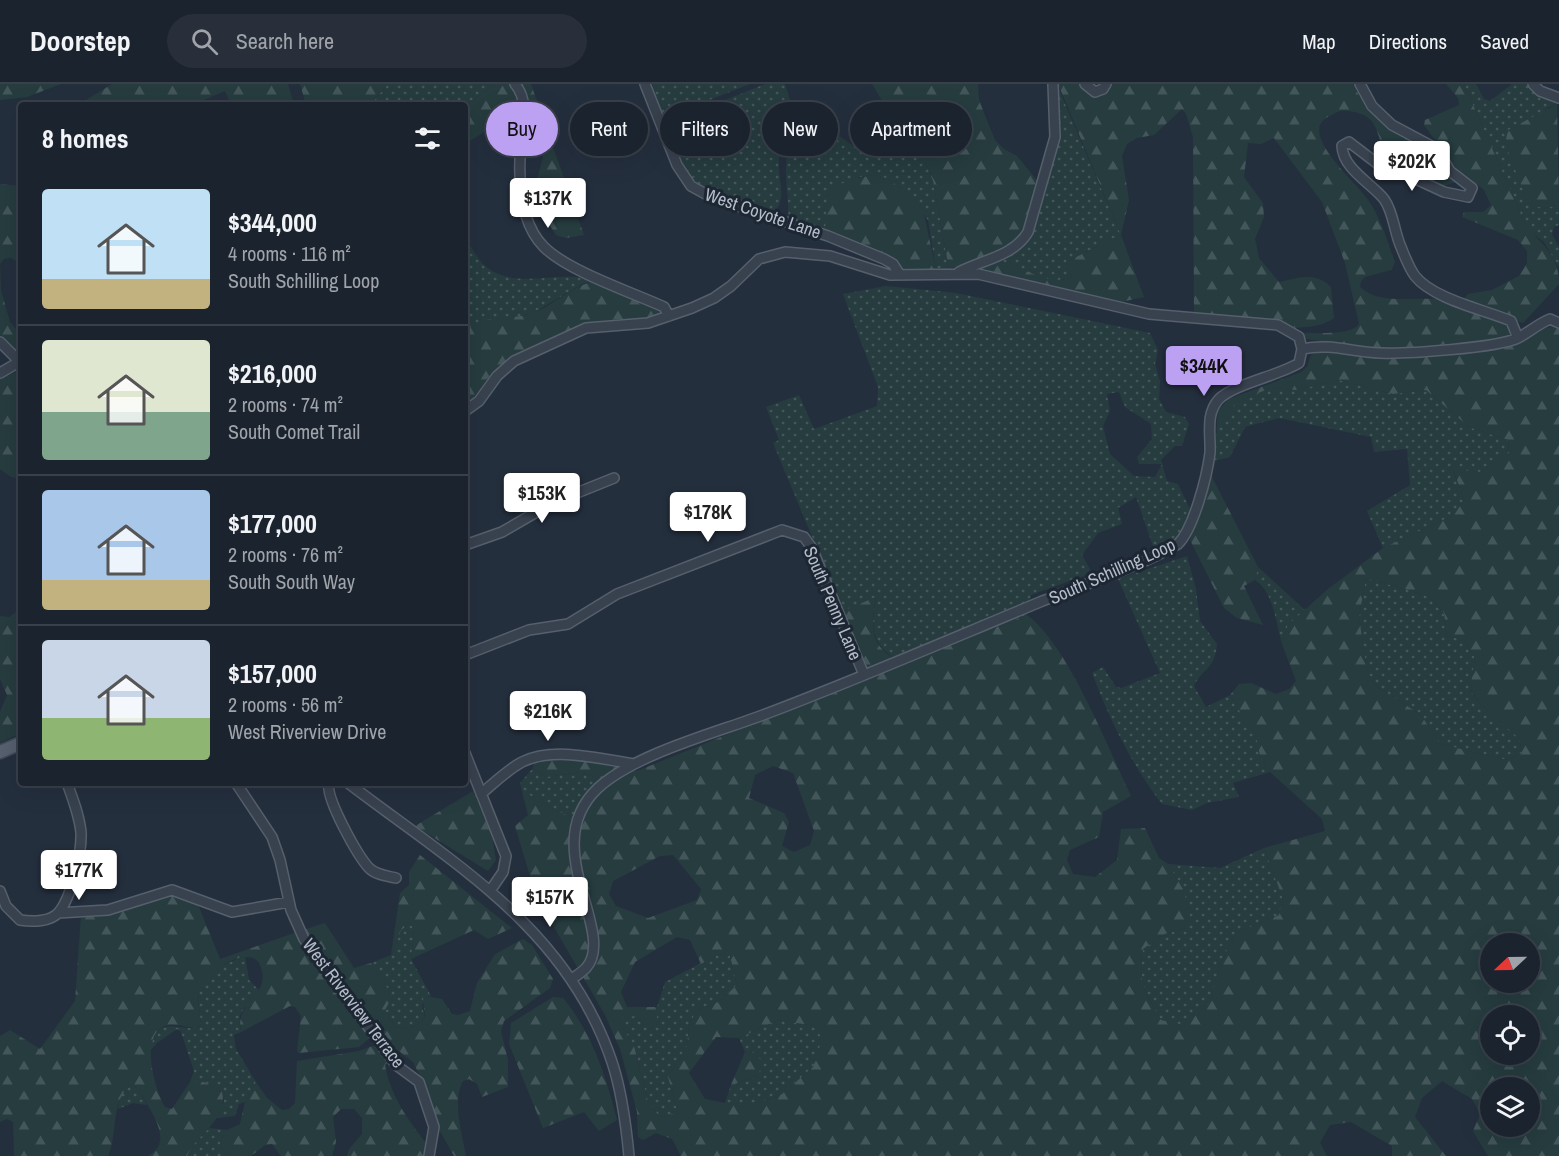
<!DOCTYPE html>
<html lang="en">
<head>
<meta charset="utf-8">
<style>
  :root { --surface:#1b232e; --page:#282f3a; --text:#f1f3f6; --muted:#a0a4aa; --line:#39404a; --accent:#bca0f2 }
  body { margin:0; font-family:"Archivo Narrow",sans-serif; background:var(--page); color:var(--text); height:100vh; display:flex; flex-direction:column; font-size:22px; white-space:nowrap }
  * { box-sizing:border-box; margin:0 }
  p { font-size:20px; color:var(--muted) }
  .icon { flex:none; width:33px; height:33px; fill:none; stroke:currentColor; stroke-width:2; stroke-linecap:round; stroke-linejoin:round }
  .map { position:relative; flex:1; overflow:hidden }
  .sheet { position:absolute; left:18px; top:18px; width:450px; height:684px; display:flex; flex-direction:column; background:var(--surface); border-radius:6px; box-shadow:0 6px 24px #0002,0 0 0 2px var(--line) }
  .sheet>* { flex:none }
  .hud { position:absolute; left:486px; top:18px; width:570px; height:54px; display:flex; gap:12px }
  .needle { width:39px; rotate:248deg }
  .fabs { position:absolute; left:1480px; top:849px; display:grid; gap:12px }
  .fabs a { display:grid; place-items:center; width:60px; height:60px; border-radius:50%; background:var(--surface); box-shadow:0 6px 24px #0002,0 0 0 2px var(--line); font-size:30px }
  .price { position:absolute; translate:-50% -51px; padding:0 14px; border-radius:6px; background:#fff; color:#222; font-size:20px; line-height:39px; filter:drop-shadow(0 2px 3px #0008) }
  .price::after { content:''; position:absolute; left:50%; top:36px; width:18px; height:14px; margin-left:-9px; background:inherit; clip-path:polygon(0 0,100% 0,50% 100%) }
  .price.on { background:var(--accent); color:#111 }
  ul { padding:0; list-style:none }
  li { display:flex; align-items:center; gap:18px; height:150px; padding:0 24px }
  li+li { border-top:2px solid var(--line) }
  li span { display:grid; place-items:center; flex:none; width:168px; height:120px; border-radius:6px; color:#555 }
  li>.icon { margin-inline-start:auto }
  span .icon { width:72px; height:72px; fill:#fffc; stroke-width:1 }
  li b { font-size:26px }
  h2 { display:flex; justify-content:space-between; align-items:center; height:72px; padding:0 24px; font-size:26px }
  .tag { padding:0 21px; border-radius:27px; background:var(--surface); box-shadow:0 6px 24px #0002,0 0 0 2px var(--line); font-size:21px; line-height:54px }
  .tag.on { background:var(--accent); color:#111 }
  header { display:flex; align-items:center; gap:36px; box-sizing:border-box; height:84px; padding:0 30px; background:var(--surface); border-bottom:2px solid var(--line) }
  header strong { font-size:28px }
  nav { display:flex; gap:33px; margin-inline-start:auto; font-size:21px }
  .search { width:420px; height:54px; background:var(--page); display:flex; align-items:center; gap:15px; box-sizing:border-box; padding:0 21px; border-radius:33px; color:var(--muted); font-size:22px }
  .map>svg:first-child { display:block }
  .green { fill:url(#green-dots); fill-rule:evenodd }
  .forest { fill:url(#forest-firs); fill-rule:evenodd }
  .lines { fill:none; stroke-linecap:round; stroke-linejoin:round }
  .minor-casing { stroke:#565f6c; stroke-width:12 }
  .major-casing { stroke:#414a57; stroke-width:15 }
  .minor { stroke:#38414e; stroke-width:9 }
  .major { stroke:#56606e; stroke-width:12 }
  .labels { text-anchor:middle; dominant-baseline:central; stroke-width:6; stroke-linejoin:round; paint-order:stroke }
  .street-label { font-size:18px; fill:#b4bcc9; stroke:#1d2633 }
</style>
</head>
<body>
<header>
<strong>Doorstep</strong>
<div class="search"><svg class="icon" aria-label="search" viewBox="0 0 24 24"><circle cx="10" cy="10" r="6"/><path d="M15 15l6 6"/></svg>Search here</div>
<nav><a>Map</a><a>Directions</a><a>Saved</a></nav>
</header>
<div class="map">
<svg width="1559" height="1072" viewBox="0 0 1559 1072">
  <defs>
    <pattern id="green-dots" width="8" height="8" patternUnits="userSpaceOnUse" patternTransform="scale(1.5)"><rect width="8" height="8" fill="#263c3f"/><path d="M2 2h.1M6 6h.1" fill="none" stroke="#435659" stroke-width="1.8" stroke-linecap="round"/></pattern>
    <pattern id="forest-firs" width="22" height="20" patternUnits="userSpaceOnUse" patternTransform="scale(1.5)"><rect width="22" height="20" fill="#263c3f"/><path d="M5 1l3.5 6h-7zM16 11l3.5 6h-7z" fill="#435659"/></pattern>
  </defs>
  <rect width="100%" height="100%" fill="#242f3e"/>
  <path class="green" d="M388,0H495L465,22L370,21Z
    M652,0H750L664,34Z
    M765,0H785C788,10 794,26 794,37C794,51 780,62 779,76C777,97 789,115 772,130C751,123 709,114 693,98C680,85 674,64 668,47L675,36Z
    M1464,0H1476L1484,15L1490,17L1512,0H1526L1538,11L1557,20L1545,25L1544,124L1559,121V141L1554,143L1552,150L1559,163V184L1544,158L1531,148L1523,135Z
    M1057,1L1121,151L1066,178L1072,193C1051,203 1014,185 992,178L1011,172L1032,149L1057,52Z
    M808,47H824L841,53L860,67H867L901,48L926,79L933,97L949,185L936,186L928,136L891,96L876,91L859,93L825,147L788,135C790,104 779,81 794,53Z
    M465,157C474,164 477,175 485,182C517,208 561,184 595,197L584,199L533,229L469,243L465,248Z
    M886,202L956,209L1150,249L1158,266L1155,280L1160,297L1159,315L1166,328L1185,333L1189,340L1182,362H1175L1161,376L1167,397L1178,400L1191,427L1176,455L1154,465L1136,413L1118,424L1122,440L1098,449L1082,471L1092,489L1031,511L1027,531L903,580C872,562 870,547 876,514L843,527L773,359L779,356L766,323L799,311L814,345L877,322L878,303L843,210ZM1119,308L1125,323L1151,340L1152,355L1137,373L1139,380H1162L1155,393L1134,392L1110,370L1103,342L1110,327L1107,310Z
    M1339,296L1393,310L1426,306L1469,343L1508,356L1509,370L1480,388L1453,386L1464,416L1454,431L1383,464L1367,427L1410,401L1407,365L1374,368L1371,353L1279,334L1245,343L1230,373L1215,377L1217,339L1222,336L1236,318L1271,304L1296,306Z
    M1187,472L1196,505L1200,537L1217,560C1215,586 1203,583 1194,602L1206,623L1230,611L1258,656L1260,672L1270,688L1233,699L1239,713L1207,719L1192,726L1162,720C1131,680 1110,636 1092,589L1103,583L1116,603L1121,604L1160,589L1118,495Z
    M1258,483L1305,526L1288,541L1282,560C1276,540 1274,508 1255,496Z
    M1366,494L1428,512L1444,529L1447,552L1465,556L1475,574L1470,606L1480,620L1520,655L1521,669L1507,676L1440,660L1421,631L1378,603L1367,588L1359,533Z
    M533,684L545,693L581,688L592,692L597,701L586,709L574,732C558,731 538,715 522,707L520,699Z
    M1264,764L1283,815L1279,831L1236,849L1222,876L1210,919L1184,942L1161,936C1145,908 1137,898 1143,865L1165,850L1184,844V807L1168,780L1220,784Z
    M407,842H412L414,846L411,875L431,912H427L422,922L425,934C416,944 408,944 395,943L385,926L391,915V910L371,879L391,871L401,846Z
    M718,870L730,872L737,901L718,918L697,926L689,941L687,962L668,993L677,1025L668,1033L658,1031L648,1017L634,962L619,938L624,930L638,933L643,942L657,937V923L665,898Z
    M245,872L249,896L259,906C250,925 235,922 241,948L234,951L236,965L256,998L245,1018L239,1020L235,1032L217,1034L224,1017L222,1008L204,998H190L194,987L181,948L177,945L157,959L149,968C158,931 170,945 198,944L201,940C200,930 197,915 199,905C202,887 230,878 245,872Z
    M778,936L815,942L823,955L813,983L782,1010L758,1019H725L731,1001L756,993L757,969L745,968L739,954Z
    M133,1001L139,1006L147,1021L133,1019L118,1025C120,1013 121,1006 133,1001Z
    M209,1044L227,1046L220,1058L222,1065L229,1072H187L190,1064Z"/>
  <path class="forest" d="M0,0H61L27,13L0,16Z
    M112,0H288L294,21H231L225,7L192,21H78Z
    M300,0H388L370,21H306Z
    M495,0H510L519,11L522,24L465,60V22Z
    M522,0H531L584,151L566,154L556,151L535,119V103L543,73L527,9Z
    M872,0H978L979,16L995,56L1004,65L1017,72L1039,99L1027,142L1013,162L959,185H949L933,97L926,79L901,48Z
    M1058,0H1082L1097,12L1104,10L1109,0H1353L1360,13L1393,44L1433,64L1458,97L1444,102C1435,99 1394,77 1388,71C1373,53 1384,32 1349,27C1341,25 1335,29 1328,33C1297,49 1356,98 1368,116C1381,134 1387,157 1395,178L1391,186L1365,193L1361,197L1360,203C1379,221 1412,213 1436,215C1458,218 1482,229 1503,236L1510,239L1512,251L1504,255L1380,267L1301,254L1296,250C1314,247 1349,253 1359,240L1345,179L1322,118L1274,54L1261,60L1248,59L1244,93L1263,119L1264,133L1255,155L1259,174L1279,198C1299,194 1315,187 1331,203L1334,234C1306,255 1229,236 1194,230L1193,53L1186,30L1182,25L1154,51L1137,54L1127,60L1122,72L1129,116L1121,151L1144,213L1117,219L978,184C982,182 987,179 992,178C1015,176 1047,205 1072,193L1066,178L1121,151Z
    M1446,0H1464L1523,135C1538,160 1559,167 1559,200L1523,239L1463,216L1468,210L1492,206L1519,192L1527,179V167L1518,156L1462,133L1464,128H1483L1491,121L1484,106L1454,82L1424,41L1425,36L1459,21L1458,14Z
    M1557,20L1559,121L1544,124L1529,121L1505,60L1508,46Z
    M876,91L891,96L924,130L936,186L903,185L894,176L825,147L828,109C841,97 858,93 876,91Z
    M0,100L21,102V180L11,174L4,175L0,180L1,206L10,238L21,251V271L0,251Z
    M595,197L660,226L663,230C642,237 621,234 599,237C580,240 513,271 498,283C485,294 479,311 465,322V248C482,229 509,237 532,229C554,222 571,202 595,197Z
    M1551,243L1559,245V1072H1488L1473,1047L1480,1030L1472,1015L1442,997L1422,1014L1415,1033L1446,1072H1392V1062L1351,1038L1330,1041L1320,1059L1327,1072H681L672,1055L656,1049L643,1056L638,1053L637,1028L620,965L605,931L536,812L515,742L528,731L522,707C538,715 558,731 574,732L586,709L597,701L592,692L581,688L545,693L533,684L534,677C569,673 603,678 637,687L871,592L843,527L876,513C870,548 870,562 903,580L1027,531C1068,561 1108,664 1131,712L1103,728L1099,753L1070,766L1067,776L1073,790L1095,793L1117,776L1121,745L1145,744L1159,774L1168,780L1184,807L1190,831L1184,844L1165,850L1143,865C1137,898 1145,908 1161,936L1184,941L1210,919L1222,876L1236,849L1279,831L1283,815L1264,764L1325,747L1322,735L1270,688L1260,672L1257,657L1230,611L1239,600L1251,599L1276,610L1289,605L1296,597L1282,560L1288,541L1328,505L1383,464L1454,431L1464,416L1453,385L1480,388L1509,369L1508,356L1469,343L1426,306L1393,310L1339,296L1296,306L1271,304L1236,318L1222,337L1217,339L1218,326L1229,315L1301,288L1307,283L1311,271L1323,265L1406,273L1505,263L1522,256L1533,247ZM1366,494L1428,512L1444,529L1447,552L1465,556L1475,574L1470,605L1480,620L1520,655L1521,669L1507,676L1440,660L1421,631L1378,603L1367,588L1359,533ZM773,682L793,689L814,747L810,761L794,768L782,762L789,738L784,729L749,714L755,691ZM673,771L701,805L697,816L648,834L616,822L609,810L613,797L660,772ZM677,853L690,856L701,880L718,870L730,872L737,901L718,918L697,926L689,941L687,962L668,993L677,1025L668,1033L658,1031L648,1017L634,962L619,938L624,931L638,933L643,942L652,944L657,937V923H627L621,908L635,878ZM1491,860H1530V898H1491ZM1491,932H1530V970H1491ZM778,936L815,942L822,955L813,983L782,1010L758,1019H725L705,1015L689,989L716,953L739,954ZM1491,1004H1530V1042H1491Z
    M19,287L21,288V395L11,393L0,385V295Z
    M1211,391L1258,483L1255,496L1244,502L1263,541L1237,534L1224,524L1190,456Z
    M21,521V649L0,659V628L7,611L0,595V532L9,533L19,526Z
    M473,707L492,752L496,776L488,787L415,742Z
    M420,771L512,844L488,855L474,846L411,875L414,846L412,842H407L401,846L391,871L400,809L409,801V788Z
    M172,808L197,818L220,875L297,848L372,952L359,963L299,969L297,967L301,932L295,923L290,922L241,948C234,916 273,912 260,881C251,859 205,888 200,903C196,913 200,929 201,940L197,944C187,944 175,938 165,942C139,951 155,1006 165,1023L172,1025L190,998H204L222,1008C229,1036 196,1050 187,1072H148C176,1058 149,1025 139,1006L133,1001C110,1011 118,1052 108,1072H14L13,1038L7,1035L0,1038V952L10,946L40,965L75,917L81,832Z
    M325,839L354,884L371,879L391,910V915L385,926L395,943C408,944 416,944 425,934L423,914L427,912L442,915L452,930L458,931L470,927L477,899L495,870L523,855L532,861L553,895L550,904L504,937L501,947L508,976V1003L482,1013L477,1000L469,995L463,997C452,1017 462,1050 466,1072H454L436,1040L423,998L413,978L377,950L303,846Z
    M553,913L563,914C592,949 606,992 617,1036L599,1047L584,1028L543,1044L509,960L511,939Z
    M378,960L390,976L385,981C391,1014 409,1037 429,1063L427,1072H347L349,1065L362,1050V1034L354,1025H341L333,1033L336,1058L332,1072H281L272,1060L265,1061L251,1072H229L222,1065L220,1058L227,1046L240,1040L245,1018L256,998L267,1014L282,1026L289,1025L295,1019L297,977L359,967Z
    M745,968L757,969L763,982L756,993L731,1001Z"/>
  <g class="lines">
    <defs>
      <path id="minor" d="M515,0C529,17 523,37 521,57C518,91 518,137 544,163C568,187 631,208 664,223L669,232
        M645,0L677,81L691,102L711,113L828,152L884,175L893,180L900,191
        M1085,0L1095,8L1103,5L1106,0
        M1360,0L1372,22L1392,41L1437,65L1450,87L1472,104L1468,113L1444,108L1407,91L1383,84L1349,58L1342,62C1343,85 1371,99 1384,115C1394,129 1394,148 1401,163C1405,173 1409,184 1415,192C1433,215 1485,226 1511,237L1518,254
        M1533,0L1540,7L1559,14
        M959,188C982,176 1014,172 1028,148L1055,53L1053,0
        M0,258L21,279
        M1302,265C1331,259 1351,268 1380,269C1405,270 1497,264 1518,254C1529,248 1538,240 1550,235L1559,239
        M0,289L19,278
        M465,327L479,317L497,292L514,277L586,244L648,239L692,224L714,214L731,202L759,175L785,168L830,172L890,191L978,190L1149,230L1278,241L1299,253L1302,265L1299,279C1278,292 1234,300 1219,315C1205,330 1211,351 1210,369C1207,392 1194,444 1178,460C1137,484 1085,500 1040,518C948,556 856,596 763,631C715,649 635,670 598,704C536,762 618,848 586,884C582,888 576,892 572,895
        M465,461L502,448L552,419L614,394
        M465,571L529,546L568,540L617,510L782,446L804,453L812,464L864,591
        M465,669L506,772L503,788L490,807
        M236,699L272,753L280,776L291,826L304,855L396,981L419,998L434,1043L429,1072
        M329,699C325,714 358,772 369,784C376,791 387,792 396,794
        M348,699C454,780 567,844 612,978C622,1008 626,1040 629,1072
        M481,710C494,699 507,686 522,678C554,662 600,675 634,680
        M0,807L6,822L20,836C32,838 51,838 59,828C72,812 82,767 81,748C79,731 73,715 67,699
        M58,829L108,826L172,806L232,828L289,818"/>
      <path id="major" d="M0,668L21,659"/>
    </defs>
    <use href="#minor" class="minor-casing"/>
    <use href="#major" class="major-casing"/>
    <use href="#minor" class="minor"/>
    <use href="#major" class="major"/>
  </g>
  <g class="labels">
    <g class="street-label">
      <text transform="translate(763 129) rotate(19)">West Coyote Lane</text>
      <text transform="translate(1112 487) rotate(-24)">South Schilling Loop</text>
      <text transform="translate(833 519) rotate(67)">South Penny Lane</text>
      <text transform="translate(354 919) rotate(53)">West Riverview Terrace</text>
    </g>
  </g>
</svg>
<div class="fabs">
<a><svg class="needle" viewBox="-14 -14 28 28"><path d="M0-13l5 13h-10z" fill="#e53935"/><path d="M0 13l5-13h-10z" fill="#a0a4aa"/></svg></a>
<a><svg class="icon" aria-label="locate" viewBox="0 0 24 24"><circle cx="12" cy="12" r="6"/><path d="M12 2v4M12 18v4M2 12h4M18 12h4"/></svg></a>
<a><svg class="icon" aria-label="layers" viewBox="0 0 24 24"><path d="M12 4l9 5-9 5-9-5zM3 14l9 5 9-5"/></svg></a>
</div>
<b class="price" style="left:1412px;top:108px">$202K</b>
<b class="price" style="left:548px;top:145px">$137K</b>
<b class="price on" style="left:1204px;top:313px">$344K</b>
<b class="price" style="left:542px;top:440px">$153K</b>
<b class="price" style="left:708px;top:459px">$178K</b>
<b class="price" style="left:548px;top:658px">$216K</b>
<b class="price" style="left:79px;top:817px">$177K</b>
<b class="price" style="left:550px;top:844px">$157K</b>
<div class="hud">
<a class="tag on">Buy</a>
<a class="tag">Rent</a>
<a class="tag">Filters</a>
<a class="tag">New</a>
<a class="tag">Apartment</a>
</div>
<section class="sheet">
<h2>8 homes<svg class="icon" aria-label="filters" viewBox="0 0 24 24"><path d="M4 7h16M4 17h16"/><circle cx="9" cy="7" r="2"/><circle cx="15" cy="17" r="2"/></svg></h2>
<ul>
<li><span style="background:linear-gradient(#bfe0f5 75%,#c2b280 0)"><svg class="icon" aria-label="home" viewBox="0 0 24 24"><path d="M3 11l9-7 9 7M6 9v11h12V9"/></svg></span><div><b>$344,000</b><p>4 rooms · 116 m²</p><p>South Schilling Loop</p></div></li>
<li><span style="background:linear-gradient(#dfe7d0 60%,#7fa58c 0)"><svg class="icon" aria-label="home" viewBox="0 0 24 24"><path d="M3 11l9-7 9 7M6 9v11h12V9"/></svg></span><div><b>$216,000</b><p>2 rooms · 74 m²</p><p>South Comet Trail</p></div></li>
<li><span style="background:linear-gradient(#a9c7e8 75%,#c2b280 0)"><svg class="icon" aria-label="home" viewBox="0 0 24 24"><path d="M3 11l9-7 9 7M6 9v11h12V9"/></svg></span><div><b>$177,000</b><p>2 rooms · 76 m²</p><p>South South Way</p></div></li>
<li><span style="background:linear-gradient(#c9d6e8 65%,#8fb573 0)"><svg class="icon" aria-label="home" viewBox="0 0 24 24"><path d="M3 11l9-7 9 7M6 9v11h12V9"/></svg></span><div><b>$157,000</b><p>2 rooms · 56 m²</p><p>West Riverview Drive</p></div></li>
</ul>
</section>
</div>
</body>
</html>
